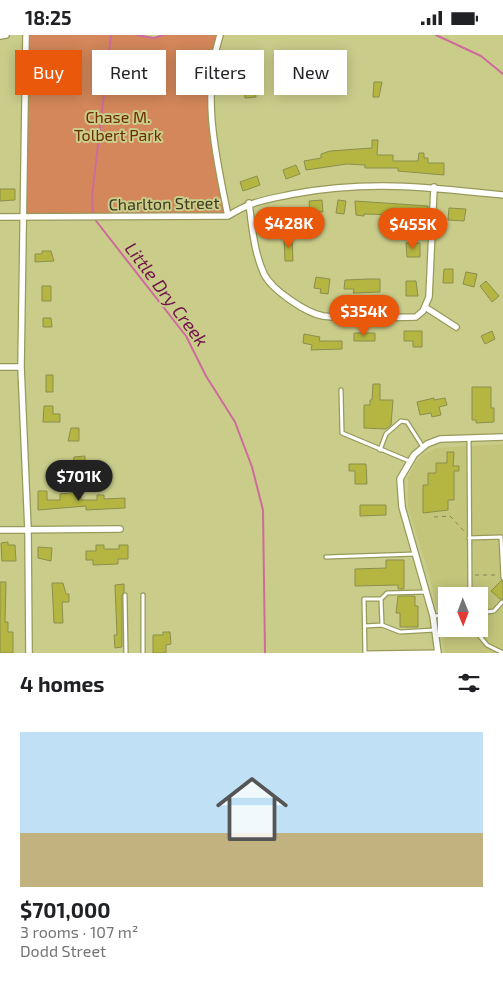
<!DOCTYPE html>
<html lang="en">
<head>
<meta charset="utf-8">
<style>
  :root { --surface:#fff; --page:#f2f2f2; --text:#202124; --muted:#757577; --line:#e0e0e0; --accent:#ea580c }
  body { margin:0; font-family:"Exo 2",sans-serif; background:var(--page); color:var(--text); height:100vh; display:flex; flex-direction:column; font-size:19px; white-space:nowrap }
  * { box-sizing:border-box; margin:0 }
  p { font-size:16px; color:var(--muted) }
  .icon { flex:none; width:28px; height:28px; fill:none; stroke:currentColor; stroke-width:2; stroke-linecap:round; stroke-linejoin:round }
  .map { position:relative; height:618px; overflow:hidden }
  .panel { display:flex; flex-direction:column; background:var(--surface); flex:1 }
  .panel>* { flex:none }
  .top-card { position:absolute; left:15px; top:15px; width:474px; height:45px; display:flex; gap:10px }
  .needle { width:32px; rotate:179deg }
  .buttons { position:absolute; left:438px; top:552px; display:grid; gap:10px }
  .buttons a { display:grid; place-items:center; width:50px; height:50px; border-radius:0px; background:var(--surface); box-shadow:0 2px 12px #0003; font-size:25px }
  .price { position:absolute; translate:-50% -42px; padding:0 11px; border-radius:18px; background:var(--accent); color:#fff; font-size:16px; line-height:32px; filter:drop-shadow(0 1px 2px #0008) }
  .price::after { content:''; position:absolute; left:50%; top:30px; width:15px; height:11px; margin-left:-8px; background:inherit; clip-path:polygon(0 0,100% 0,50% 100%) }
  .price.current { background:#222; color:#fff }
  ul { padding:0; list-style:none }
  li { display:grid; align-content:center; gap:10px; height:265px; padding:0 20px }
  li+li { border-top:1px solid var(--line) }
  li span { display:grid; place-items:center; height:155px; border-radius:0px; color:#555 }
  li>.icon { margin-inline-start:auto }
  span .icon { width:90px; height:90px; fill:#fffc; stroke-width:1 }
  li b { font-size:21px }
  h2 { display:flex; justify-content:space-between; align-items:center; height:60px; padding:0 20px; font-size:21px }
  .pill { padding:0 18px; border-radius:0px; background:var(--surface); box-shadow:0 2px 12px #0003; font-size:18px; line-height:45px }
  .pill.current { background:var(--accent); color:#fff }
  .status { display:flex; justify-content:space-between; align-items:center; height:35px; padding:0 25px; background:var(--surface); direction:ltr }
  .status svg { height:14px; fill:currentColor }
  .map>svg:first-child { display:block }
  .built { fill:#c3c57b; fill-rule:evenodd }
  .green { fill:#d3875a }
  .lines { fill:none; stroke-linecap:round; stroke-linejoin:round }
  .stream { stroke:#ce6b9d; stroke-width:2 }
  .building { fill:#b4b641; stroke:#8c8e4e }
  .service-casing { stroke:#989a5a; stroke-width:5.5 }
  .minor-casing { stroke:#989a5a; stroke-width:8 }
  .path { stroke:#858657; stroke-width:1; stroke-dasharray:4 4; stroke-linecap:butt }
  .service { stroke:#fff; stroke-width:3 }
  .minor { stroke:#fff; stroke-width:5.5 }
  .labels { text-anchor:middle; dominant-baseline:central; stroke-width:4; stroke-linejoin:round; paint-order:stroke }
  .park-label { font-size:16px; fill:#6a2d00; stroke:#cacc8a }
  .street-label { font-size:16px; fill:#393a1f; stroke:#cacc8a }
  .water-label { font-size:18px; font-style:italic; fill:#6f1449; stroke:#cacc8a }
</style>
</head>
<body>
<div class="status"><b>18:25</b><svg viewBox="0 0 49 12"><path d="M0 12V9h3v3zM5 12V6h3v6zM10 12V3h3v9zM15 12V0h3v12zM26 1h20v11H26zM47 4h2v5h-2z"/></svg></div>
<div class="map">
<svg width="503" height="618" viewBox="0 0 503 618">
  <rect width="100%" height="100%" fill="#cacc8a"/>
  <path class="built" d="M503,409V618H444L441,588L427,532L408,473V442L415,428L424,419L436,413ZM446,561H479V594H446Z"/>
  <path class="green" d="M26,0H137L154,3L163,0H220L215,14L211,92L228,181L25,182Z"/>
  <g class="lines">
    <path class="stream" d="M111,0L92,161L93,182L186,301L206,341L235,387L252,432L263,475L265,618
      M137,0L154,3L163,0
      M436,0L481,21L503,39"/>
  </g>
  <path class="building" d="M242,32H253L256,62L245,63Z
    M374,47H382L379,62H373Z
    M372,105H378L377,120H393V126H418L419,118H424V123H428V128H444V140L398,136V133H365V130L347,129L306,135L304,126L321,123V119L330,116L372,113Z
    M296,130L300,139L286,144L283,135Z
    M257,141L260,150L243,156L240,147Z
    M0,154H15V165L0,166Z
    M322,165L323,177L310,176L309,166Z
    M338,165L346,166L344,179L336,178Z
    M355,166L428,171V177L424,176L423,185L399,186L400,180L364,179V181L356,180Z
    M449,173L466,174L464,186L448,185Z
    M284,202H292L293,226H285Z
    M406,208H420V222H407Z
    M42,216H51L54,226L35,227V219H42Z
    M444,234H453V248H443Z
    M466,237L477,239L474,252L463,249Z
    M316,242L330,244L328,259L320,258L321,254L314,253Z
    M369,244H380V257L353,258L354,254H344L345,245Z
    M406,246H416L418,261H406Z
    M486,246L499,261L492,267L480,251Z
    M42,251H51V266H42Z
    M43,283H51L52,292H43Z
    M404,296H422V312H413V306H404Z
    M492,296L495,304L485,309L481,301Z
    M354,298H375V306H354Z
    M304,299L320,302L319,306H342V314L311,315L312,310L303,308Z
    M46,340H53V357H46Z
    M373,349H380V365H393L391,390L386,394L364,393V370H370V365H372Z
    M472,352H491V373H494V387L476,388V385H472Z
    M434,363V365L445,363L447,370L439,372L441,380L432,382L431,378L420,380L417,367Z
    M44,371H53V379H60V387H43Z
    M71,393H79V406H68Z
    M447,417H454L453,431H459V436H454V465H448V475L423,478V450H428V438H436V428H447Z
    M85,421V436H72L74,422Z
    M349,429H366L367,449H355V436H349Z
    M38,456H47V465H60V459L78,457V462H81V465H97V460H104V464L125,463V473L86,475V471L38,475Z
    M360,470H386V480L360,481Z
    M8,507V510H15L16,526H2L1,508Z
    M96,510H104V514H119V510H128V524H118V529L93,530V525H86V516H96Z
    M38,512L52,513L51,526L38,523Z
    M386,525H404V554H398V550L355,551V534L386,533Z
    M501,546H503V564H500L491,556Z
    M0,547H6L5,587H8V597H13V618H0Z
    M52,548H63L66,559H69V567H62L63,588H54Z
    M124,549V557L122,560V612L115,613L114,600H117L115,550Z
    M398,561H415V571H418V592H400V578H396Z
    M163,597H170L171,609L166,610V618H153V600H163Z"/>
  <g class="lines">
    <defs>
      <path id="service" d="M341,355L342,398L409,426
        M469,403L470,561
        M380,415L386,399L401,386L407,387L423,412
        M469,503L501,502L503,543
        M326,522L416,519
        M125,560L126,618
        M143,560V618
        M479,578L494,576L502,567
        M434,581L446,580
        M382,590L400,597L435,595
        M365,591L382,590L381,564L387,558L426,557
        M474,594L487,610L503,618
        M365,618L437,617
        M365,618L364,564H381"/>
      <path id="minor" d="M26,0L21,332L28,495L29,618
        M220,0C201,60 216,122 228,181
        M0,1L6,0
        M249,168C252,192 254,217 264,239C272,255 306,278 323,281C350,285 387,282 416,282L423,276L429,262L434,152
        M0,182L228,181C252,166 265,165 293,159C368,145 428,152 503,160
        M425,272L456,292
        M0,332H21
        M0,495L120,494
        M438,618L433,581L402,472L400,444L414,420L427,409L440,404L503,402"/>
    </defs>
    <use href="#service" class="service-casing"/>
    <use href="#minor" class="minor-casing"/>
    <path class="path" d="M434,482L450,481L464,496
      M475,540H499"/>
    <use href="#service" class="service"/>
    <use href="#minor" class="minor"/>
  </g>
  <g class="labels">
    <g class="park-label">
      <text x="118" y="81">Chase M.<tspan x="118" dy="18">Tolbert Park</tspan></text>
    </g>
    <g class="street-label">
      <text transform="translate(164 168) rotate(-1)">Charlton Street</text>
    </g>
    <g class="water-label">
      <text transform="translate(167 259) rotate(53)">Little Dry Creek</text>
    </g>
  </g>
</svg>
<div class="buttons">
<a><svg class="needle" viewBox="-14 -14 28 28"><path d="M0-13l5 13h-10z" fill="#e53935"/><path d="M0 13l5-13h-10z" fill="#757577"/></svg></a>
</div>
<b class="price" style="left:289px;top:214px">$428K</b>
<b class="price" style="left:413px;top:215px">$455K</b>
<b class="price" style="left:364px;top:302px">$354K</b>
<b class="price current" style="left:79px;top:467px">$701K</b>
<div class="top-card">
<a class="pill current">Buy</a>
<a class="pill">Rent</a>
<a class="pill">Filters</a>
<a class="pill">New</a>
</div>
</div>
<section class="panel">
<h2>4 homes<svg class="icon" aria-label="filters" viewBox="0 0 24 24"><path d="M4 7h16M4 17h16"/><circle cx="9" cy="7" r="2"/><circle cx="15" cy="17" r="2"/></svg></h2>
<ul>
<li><span style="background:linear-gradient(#bfe0f5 65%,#c2b280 0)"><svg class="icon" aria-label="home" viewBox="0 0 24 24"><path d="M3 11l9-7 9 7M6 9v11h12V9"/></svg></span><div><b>$701,000</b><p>3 rooms · 107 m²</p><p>Dodd Street</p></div></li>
</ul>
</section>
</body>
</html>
